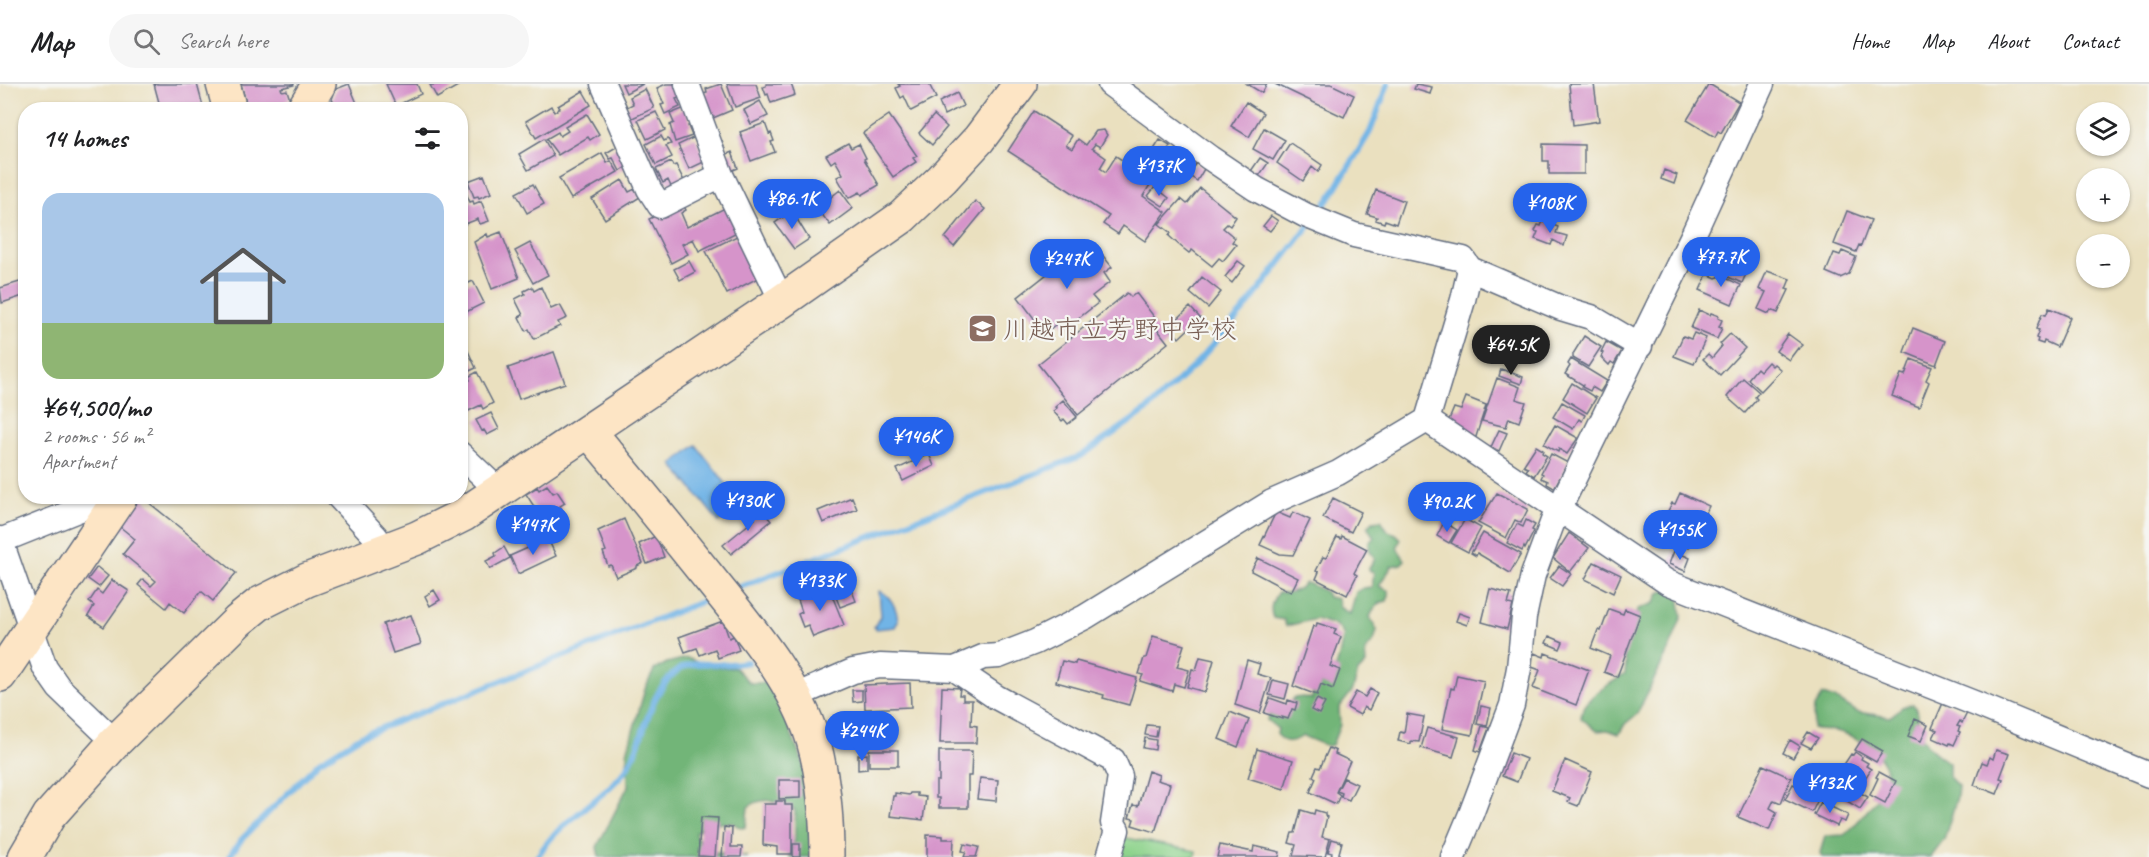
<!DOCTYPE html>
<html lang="en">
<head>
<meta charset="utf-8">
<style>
  :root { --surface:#fff; --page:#f6f6f6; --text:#202124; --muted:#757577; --line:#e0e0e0; --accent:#2563eb }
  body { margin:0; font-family:Caveat,"Klee One",sans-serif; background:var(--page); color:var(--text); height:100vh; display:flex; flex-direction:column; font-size:22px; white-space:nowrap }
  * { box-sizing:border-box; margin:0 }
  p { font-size:20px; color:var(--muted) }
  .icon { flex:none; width:33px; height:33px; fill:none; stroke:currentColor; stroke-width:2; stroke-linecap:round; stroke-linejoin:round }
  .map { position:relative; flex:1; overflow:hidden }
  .sheet { position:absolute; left:18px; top:18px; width:450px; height:402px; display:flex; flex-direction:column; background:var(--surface); border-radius:24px; box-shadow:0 2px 4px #0004 }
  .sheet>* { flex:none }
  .tools { position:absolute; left:2076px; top:18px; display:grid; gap:12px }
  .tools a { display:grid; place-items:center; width:54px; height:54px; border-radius:50%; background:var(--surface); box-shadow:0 2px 4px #0004; font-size:30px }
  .price { position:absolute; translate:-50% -51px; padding:0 14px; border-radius:21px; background:var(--accent); color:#fff; font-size:20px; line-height:39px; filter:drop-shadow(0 2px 3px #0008) }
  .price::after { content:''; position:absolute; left:50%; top:36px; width:18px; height:14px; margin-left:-9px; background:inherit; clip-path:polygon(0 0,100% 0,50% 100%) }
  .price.active { background:#222; color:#fff }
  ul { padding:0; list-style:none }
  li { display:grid; align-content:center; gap:12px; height:318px; padding:0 24px }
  li span { display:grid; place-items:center; height:186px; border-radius:18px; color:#555 }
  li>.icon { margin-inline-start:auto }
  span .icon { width:108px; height:108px; fill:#fffc; stroke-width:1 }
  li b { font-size:26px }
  h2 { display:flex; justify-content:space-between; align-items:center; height:72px; padding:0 24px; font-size:26px }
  header { display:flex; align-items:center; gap:36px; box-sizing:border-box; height:84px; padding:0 30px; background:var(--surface); border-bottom:2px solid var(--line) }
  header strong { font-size:28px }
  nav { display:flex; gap:33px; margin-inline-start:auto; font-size:21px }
  .search { width:420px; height:54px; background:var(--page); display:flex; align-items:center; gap:15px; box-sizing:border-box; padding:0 21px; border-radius:33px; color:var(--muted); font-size:22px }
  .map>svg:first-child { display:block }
  .green { fill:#8ed38c; stroke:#548175; stroke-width:1.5 }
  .forest { fill:#72b578; stroke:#46726b; stroke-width:1.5 }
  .water { fill:#71b4e6; stroke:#4672a2; stroke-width:1.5 }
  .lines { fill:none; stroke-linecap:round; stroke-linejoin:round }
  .stream { stroke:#71b4e6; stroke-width:6 }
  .building { fill:#d694ca }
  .street-casing { stroke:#636d80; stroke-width:27 }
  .secondary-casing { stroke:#636d80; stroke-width:36 }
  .street { stroke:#fff; stroke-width:24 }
  .secondary { stroke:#fde5c5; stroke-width:33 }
  .labels { text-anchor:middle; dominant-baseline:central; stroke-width:4.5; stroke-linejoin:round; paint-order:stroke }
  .education-label { font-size:26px; fill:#785e54; stroke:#f6f6f2; text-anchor:start }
</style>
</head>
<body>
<header>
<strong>Map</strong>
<div class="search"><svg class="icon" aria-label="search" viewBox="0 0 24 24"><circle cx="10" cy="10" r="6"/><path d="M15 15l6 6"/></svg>Search here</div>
<nav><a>Home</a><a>Map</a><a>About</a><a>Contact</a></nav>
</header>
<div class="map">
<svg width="2149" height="773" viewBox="0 0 2149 773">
  <rect width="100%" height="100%" fill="#f6f6f2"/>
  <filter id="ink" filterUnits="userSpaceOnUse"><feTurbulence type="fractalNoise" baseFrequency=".0167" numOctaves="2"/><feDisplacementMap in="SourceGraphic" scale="12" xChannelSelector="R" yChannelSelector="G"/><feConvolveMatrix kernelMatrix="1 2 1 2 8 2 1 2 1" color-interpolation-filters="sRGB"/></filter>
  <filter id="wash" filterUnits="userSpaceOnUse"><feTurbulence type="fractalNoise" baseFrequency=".008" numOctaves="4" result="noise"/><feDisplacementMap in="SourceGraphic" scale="24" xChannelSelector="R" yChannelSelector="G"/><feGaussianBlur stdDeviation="1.35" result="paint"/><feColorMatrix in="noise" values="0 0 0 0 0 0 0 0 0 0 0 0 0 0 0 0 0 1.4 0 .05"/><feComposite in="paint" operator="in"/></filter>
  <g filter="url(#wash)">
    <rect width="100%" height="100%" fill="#eae0bf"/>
    <path class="green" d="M1121,753L1196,767L1195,773H1116Z"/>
    <path class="forest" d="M1381,436L1388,447L1396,450L1401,455L1397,464L1405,476L1401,480L1392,482L1379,502L1389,507V511L1387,517C1376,519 1374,524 1370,533L1377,546L1374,557L1365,567L1366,580L1358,588L1353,606L1339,624L1340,641L1332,661L1327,662L1303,652C1294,658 1283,661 1277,650L1278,645L1267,636L1272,626L1288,622L1294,614L1303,613L1312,615L1313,606C1319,601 1328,596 1333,590C1338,583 1341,560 1344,551L1337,542L1316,535L1286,542L1284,536L1273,534C1269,524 1272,517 1278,508C1290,510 1296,508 1305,499L1310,500L1326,508L1328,513L1338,515L1339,523L1350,530L1356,508L1363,504L1372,503L1374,488L1368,486L1375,475L1369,465V458L1374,454L1368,443L1373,437Z
      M1669,505L1679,511L1682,532L1671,561L1637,630L1625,640L1619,650L1608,646L1597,647L1581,634C1582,613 1609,601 1625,590L1626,578L1621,565L1638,525L1655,519L1659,509Z
      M687,574L707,582L735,584L750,599H768L780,611L791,650L803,678L822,773H789L795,756V726C778,719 765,710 748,723L746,743L741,744L733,739H707L695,749L703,766L748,773H599L597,763L628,702L627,668L645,605L654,586L667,579Z
      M1823,611L1840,617L1857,628L1890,633L1902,623L1913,620C1922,632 1916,635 1920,647C1924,662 1937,670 1949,679V693L1958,702L1957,713L1944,756L1931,773H1822L1820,769L1825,752L1845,751L1863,732L1887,702C1887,696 1887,688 1885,683C1879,667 1852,650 1836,647C1826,645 1823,649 1813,644L1815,623Z"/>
    <path class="water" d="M696,361L742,420L719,438L672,380Z
      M879,507C891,511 897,525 898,537L895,543L876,545L874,543L881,531Z"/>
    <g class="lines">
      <path class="stream" d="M1317,131L1330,114L1370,48L1388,0
        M732,506L1081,372L1148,325L1192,284L1243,227L1311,139
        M229,773L241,756L319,678L361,652L711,514
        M537,773C543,765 549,755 557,748C576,729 618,702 630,679C647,649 647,610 677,587C692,575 711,582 730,580C736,580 742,579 748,578"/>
    </g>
    <g id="blocks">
      <path class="building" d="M154,0H197L204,26H161Z
        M241,0H294V1L281,4L282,7L287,6L290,16L285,17L286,22L277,26H248Z
        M349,0L359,24L337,26L332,15L336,5Z
        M386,0H417L421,10L396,22Z
        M457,0L458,2L437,14L430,1Z
        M622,0H643L626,9Z
        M666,0H677L682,13L676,15L680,23L665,30L661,21L664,20L657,4Z
        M721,0L732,26L713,34L703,10L707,9L706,5Z
        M727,0H756L761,14L735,23Z
        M766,0H791L795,11L771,19L768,10L766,11L763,3L766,2Z
        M898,0H929L936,14L911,27L904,12L901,14L896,4L900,2Z
        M1247,0H1267L1262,9Z
        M1275,0H1331L1354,11L1344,33Z
        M1416,0L1432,3L1430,10L1414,5Z
        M1569,0H1594L1599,37L1573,41Z
        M1709,0L1739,18L1721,49L1718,47L1715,53L1687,36Z
        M645,5L654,24L626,37L621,26L633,20L630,13Z
        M583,7L591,21L536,54L526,37L551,22L554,28L560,24L558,22Z
        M957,9L963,22L944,31L939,18Z
        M760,17L768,32L751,40L744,26Z
        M1246,18L1263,29L1249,53L1231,42Z
        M685,24L692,41L688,42L692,52L675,58L670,41L674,39L670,30Z
        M1034,27L1072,52L1066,61L1072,65L1078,55L1086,61L1096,47L1104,46L1107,51L1100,63L1095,60L1092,64L1106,74L1100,84L1106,88L1116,72L1153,96L1143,112L1166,128L1145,157L1123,142L1118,150L1103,140L1109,132L1008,67Z
        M656,28L665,46L647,55L638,36Z
        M587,30L599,50L590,56L588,53L558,71L546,55L558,48L560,52L568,47L565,43Z
        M889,31L917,72L913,74L916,78L893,93L863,49Z
        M934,31L947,43L932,61L919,49Z
        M765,39L769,50L771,49L774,57L771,58L775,68L751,77L740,48Z
        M1264,44L1285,56L1273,76L1253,65Z
        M661,52L664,57L668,55L671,60L666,62L672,73L656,81L646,60Z
        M695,53L706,77L689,85L678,61Z
        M544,55L553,72L528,86L519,70Z
        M1160,56L1170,62L1164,73L1153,67Z
        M848,59L851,64L859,60L866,74L864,75L879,101L862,111L860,108L849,114L837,93L843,90L835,76L831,79L826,71Z
        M1290,59L1322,81L1318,88L1312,83L1303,97L1277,79Z
        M1543,60L1584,61V90H1549V77H1543Z
        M618,62L629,81L620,87L613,74L610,75L606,69Z
        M732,68L738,84L731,87L725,71Z
        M602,69L607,79L611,77L618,88L571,115L559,94Z
        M1260,74L1268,79L1259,92L1251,87Z
        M671,78L673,82L676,81L686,101L673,107L668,96L663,99L656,85Z
        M1196,79L1204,85L1197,97L1188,91Z
        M1664,86L1677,91L1674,100L1661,95Z
        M484,91L491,109L479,114L478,112L474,113L468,97Z
        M460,96L470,118L473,117L474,120L481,117L489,137L480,140L478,135L460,142Z
        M622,96L629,108L635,105L640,113L605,135L592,115Z
        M533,100L544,120L527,129L516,109Z
        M1155,103L1169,114L1163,122L1148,112Z
        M1200,104L1236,133L1230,142L1227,140L1223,144L1235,154L1232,158L1236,161L1223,177L1219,174L1212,182L1192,166L1189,169L1179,161L1169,152L1171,149L1159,140L1181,115L1187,120Z
        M840,106L853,124L830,141L817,124Z
        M1376,106L1404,117L1396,140L1385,136L1384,139L1376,136L1377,133L1367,130Z
        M975,117L985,125L954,163L945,154Z
        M682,119L686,126L681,129L687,143L729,122L741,146L699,167L693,155L682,160L688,170L671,179L649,135Z
        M792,127L809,155L794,165L775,139Z
        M1847,127L1871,136L1861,162L1859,161L1856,168L1834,160Z
        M1271,132L1278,137L1270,147L1263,142Z
        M1543,137L1558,143L1556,149L1567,152L1564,162L1553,156L1551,161L1535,155L1538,148L1535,147L1538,141L1541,142Z
        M501,148L519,194L492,205L474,158L487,150L488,153Z
        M739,151L760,193L727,210L706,167Z
        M530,159L548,191L533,199L515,167Z
        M1084,161L1091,170L1097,164L1112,183L1104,189L1110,198L1092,212L1098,219L1066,244L1060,237L1045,249L1018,213Z
        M1842,167L1856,173L1849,190L1840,194L1826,188L1834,169L1840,171Z
        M1726,171L1750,181L1742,199L1719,189Z
        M689,177L695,188L680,196L674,185Z
        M1238,177L1245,182L1232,199L1225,193Z
        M1767,187L1790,195L1786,205L1789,206L1778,229L1771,226L1769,230L1758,225L1766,208L1759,205Z
        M1707,190L1716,194L1721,192L1741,201L1732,220L1700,206Z
        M1202,193L1221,208L1208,224L1190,209Z
        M26,196V211L2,219L0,204Z
        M473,197L484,219L460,231V203Z
        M532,203L534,207L541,203L551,225L560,221L567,234L558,238L560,242L534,255L529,245L526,247L519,233L523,231L515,215L525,210L524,207Z
        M1127,209L1131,213L1136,209L1155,234L1151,237L1168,259L1078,331L1038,280Z
        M1190,223L1200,234L1179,254L1169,243Z
        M2049,224L2070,233L2057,263L2044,257L2043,260L2037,258L2038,255L2036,254L2039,246L2036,245L2042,230L2046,231Z
        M1699,226L1710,231L1711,229L1719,232L1718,234L1722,236L1719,243L1722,244L1717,255L1691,244Z
        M1913,244L1945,257L1936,281L1904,268Z
        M1694,249L1706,254L1694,280L1674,272L1683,252L1691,255Z
        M1730,250L1745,264L1720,291L1703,275L1708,270L1712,274L1722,262L1720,260Z
        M1788,250L1803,261L1799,265L1798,264L1789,276L1776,267Z
        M1584,252L1601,263L1588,283L1573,274V270Z
        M1606,258L1622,267L1614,280L1611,278L1609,281L1601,273L1603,269L1601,268Z
        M468,267L476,284L460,291V271Z
        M554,268L565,299L519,315L508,284Z
        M1571,275L1607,297L1600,308L1592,303L1590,307L1582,303L1583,301L1565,290L1570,282L1568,280Z
        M1911,275L1932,283L1926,296L1929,298L1919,323L1892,312L1901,290L1905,291Z
        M1768,278L1772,282L1774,280L1781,286L1761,307L1748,295L1757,284L1760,287Z
        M1501,285L1523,293L1521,300L1499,292Z
        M477,288L493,319L483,325L481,321L460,331V301L470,296L468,293Z
        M1497,294L1520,303L1516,315L1526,318L1519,338L1509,334L1506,343L1482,337Z
        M1743,294L1759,308L1755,313L1757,315L1745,329L1727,313Z
        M1572,299L1596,314L1587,329L1563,314Z
        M1466,313L1486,321L1475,356L1446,343L1454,324L1461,326Z
        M1063,316L1077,333L1068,340L1064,335L1062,337L1053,327L1057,324L1055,323Z
        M1562,318L1585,331L1582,337L1579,335L1573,345L1553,333Z
        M491,329L499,345L487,351L484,346L482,347L476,336Z
        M1555,341L1578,354L1567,370L1559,365L1558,368L1544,360Z
        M1499,346L1507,349L1499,367L1491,363Z
        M1536,362L1543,366L1542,369L1547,372L1534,392L1526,387L1528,384L1523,382Z
        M929,370L934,382L903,397L897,385Z
        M1551,370L1568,379L1554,404L1547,400L1548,397L1541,394L1543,390L1541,389Z
        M547,401L553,409L557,407L565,419L560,422L562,426L544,438L526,410L537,403L539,406Z
        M1497,409L1528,425L1521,439L1515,436L1506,454L1478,439Z
        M1680,409L1709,422L1689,463L1670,454L1672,451L1659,445L1672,419L1675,420Z
        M142,413L236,489L213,517L201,507L184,529L170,518L166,524L138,501L143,495L151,502L156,497L123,470L135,455L119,442Z
        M852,413L857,425L823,439L818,427Z
        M1333,414L1361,428L1351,448L1323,434Z
        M762,426L771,437L731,470L723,461L755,435L753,433Z
        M1276,428L1290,434L1293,428L1310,436L1293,471L1280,470L1260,461Z
        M624,435L643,479L637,482V484L616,493L611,481L608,482L603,468L606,467L598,447Z
        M1465,435L1481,444L1468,468L1451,459Z
        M1526,436L1535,441L1532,446L1534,447L1525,465L1524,463L1522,467L1507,459L1517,440L1523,443Z
        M1444,438L1457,446L1449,459L1437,452Z
        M1483,449L1521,470L1510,489L1477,469L1476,472L1471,469Z
        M1569,449L1589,464L1570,488L1553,474Z
        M656,452L664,473L647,480L639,460Z
        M1342,452L1367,465L1354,489L1357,491L1347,511L1316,495L1319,488L1316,487L1323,473L1326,474L1337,453L1341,455Z
        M548,455L556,472L518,490L510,472Z
        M504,463L510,474L490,485L486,477L496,472L495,469Z
        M1674,467L1690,474L1685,487L1669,480Z
        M1258,474L1298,494L1291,508L1251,487Z
        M1594,478L1621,491L1613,509L1585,495Z
        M1559,482L1571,490L1562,502L1550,494Z
        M97,483L108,492L99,503L88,495Z
        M112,496L129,507L104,543L88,532L94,522L89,518L97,506L102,510Z
        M825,503L826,506L829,504L844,541L813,553L808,541L803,543L798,530L802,528L798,516L816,509L815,506Z
        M1490,505L1511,510L1508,520L1513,521L1507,545L1482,538Z
        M434,506L440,516L430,522L425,512Z
        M852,507L856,517L840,523L836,513Z
        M1609,525L1623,530L1625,525L1640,531L1617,593L1604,588L1610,572L1591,564L1598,546L1601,547Z
        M1459,529L1470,533L1467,541L1456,537Z
        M411,531L421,560L393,569L383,540Z
        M723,537L729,554L734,552L739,566L718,574L715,565L700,571L697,564L685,568L679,553Z
        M1317,539L1336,545L1334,550L1341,553L1330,582L1340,586L1333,605L1321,600L1317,611L1293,602L1313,542L1316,543Z
        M1153,552L1184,561L1177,583L1189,586L1184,603L1174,600L1172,607L1140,597L1143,591L1139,590L1144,574H1146Z
        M1549,552L1563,558L1560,565L1546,559Z
        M1534,569L1544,573L1545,569L1589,586L1576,621L1533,604L1540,586L1529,582Z
        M1200,573L1214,576L1205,608L1187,603L1192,585L1196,586Z
        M1247,576L1260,580L1257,590L1271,594L1260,629L1235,621Z
        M1062,577L1075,580L1076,577L1137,594L1129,621L1103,614L1104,611L1056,598Z
        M1457,591L1484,597L1472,651L1442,645L1451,604L1454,605Z
        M1273,596L1289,600L1285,615L1269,611Z
        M910,599L911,623L865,625L864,601Z
        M942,603L960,604L959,611H963V616H972L971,641L977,642L976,659H940Z
        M1370,605L1377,609L1369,626L1364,623L1360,631L1347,624L1356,608L1365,613Z
        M852,606H862V617L853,618Z
        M1270,614L1287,620L1288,616L1297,619L1295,626L1292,625L1288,635L1282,633V635L1264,629Z
        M1317,615L1325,619L1319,630L1311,626Z
        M1943,619L1967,629L1962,639L1960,637L1957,642L1960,643L1958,647L1960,648L1954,661L1950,659L1949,661L1933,654L1937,646L1932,644Z
        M1481,622L1491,624L1487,642L1477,640Z
        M1230,628L1249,636L1238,663L1219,655Z
        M1407,630L1424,633L1419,658L1411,657V660L1398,657L1400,648L1404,649Z
        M1915,635L1928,641L1921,657L1908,652Z
        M1147,641L1158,642L1156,653L1145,651Z
        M1482,642L1489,644L1480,668L1475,666Z
        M1427,644L1459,653L1453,673L1421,664Z
        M1808,648L1818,654L1811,664L1801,659Z
        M1145,654L1156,656L1155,666L1143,664Z
        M1862,655L1883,667L1876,678L1855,666Z
        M1790,656L1800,662L1793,674L1783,669Z
        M1329,664L1336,667L1335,670L1350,677L1336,708L1340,711L1336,720L1310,708L1316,694L1313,692L1317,683L1320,684Z
        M1257,665L1293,676L1284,705L1248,694Z
        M869,666H898V682H869Z
        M1996,666L2009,670L2000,694L2003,695L1997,710L1974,701L1982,678L1987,680L1990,673L1993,675Z
        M939,667H972L971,692H968V724H939V714H936V697H939Z
        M1855,668L1862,673L1861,675L1868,679L1866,682L1871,685L1857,707L1868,713L1860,725L1829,706L1831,703L1828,701L1835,690L1837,691L1851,670L1853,671Z
        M1511,669L1526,675L1517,698L1502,692Z
        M867,670V685L858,686V671Z
        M1565,676L1592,688L1578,722L1568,718L1570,714L1552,707Z
        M1763,681L1791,694L1781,719L1774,716L1770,724L1777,728L1769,746L1738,733Z
        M1148,687L1159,691L1157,696L1170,700L1155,748L1132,741L1134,735L1129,734L1133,721L1138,722Z
        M1879,688L1896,697L1885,719L1870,711L1878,694L1876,693Z
        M980,694L998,696L996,717L977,715Z
        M1344,694L1357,700L1349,716L1341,713L1342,709L1337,707Z
        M1798,695L1822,707L1812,728L1785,715L1793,700L1795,701Z
        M779,696H800V714L779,715Z
        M895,709L909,711L910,709H917V712L926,713L923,736L890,732L893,712H895Z
        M776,717H785V721H792V770H777V763L763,761L764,720H776Z
        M1821,718L1848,731L1845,738L1840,736L1837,742L1814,731Z
        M1301,726L1314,730L1315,726L1325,729V732L1327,733L1322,753L1330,755L1325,773L1293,772L1296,761L1289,759L1292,749H1295Z
        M701,733L718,734L715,773L698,772Z
        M724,743L732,744L731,763H742L741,773H722Z
        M927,751L943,752V755H954L953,773H927Z
        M1332,755L1342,758L1338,773H1331L1332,769L1328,768Z
        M793,760H800V773H793Z
        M964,760L979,763L976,773H964L966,768L962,767Z
        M1220,761L1253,768L1254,762L1280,768L1279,773H1217Z"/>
    </g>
  </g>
  <g filter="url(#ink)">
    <use href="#blocks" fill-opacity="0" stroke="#636d80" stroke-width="1.5"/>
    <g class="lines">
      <defs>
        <path id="street" d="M603,0L649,105L660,122L721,91
          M687,0L721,91L782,217
          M1110,0L1210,74L1256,105L1305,131L1354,151L1463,175L1470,185L1561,224L1591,233L1640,262
          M1427,336L1667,498L1979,621L2149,691
          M460,370L499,407
          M338,412L376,453L381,469
          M0,455L45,584L59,604L115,658
          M0,457L95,419L115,423
          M955,585L996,613L1113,676L1120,692L1113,739L1117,746L1109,773
          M795,612L853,587L880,582L955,585L983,573L999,572L1035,558L1085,533L1272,418L1338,389L1427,336L1463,216L1470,185
          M1453,773L1471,730L1512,621L1519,584L1524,533L1533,491L1553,437L1694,149L1762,0"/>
        <path id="secondary" d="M223,0L230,26
          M303,26L319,0
          M589,347C630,396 670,445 710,495C749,544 794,595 813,656C824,694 827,733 827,773
          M0,591L121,412
          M25,773L49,732L115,658L238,537L259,520L307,496L417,454L463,431L782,217L902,133L942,95L979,55L1020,0"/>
      </defs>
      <use href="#street" class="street-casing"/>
      <use href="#secondary" class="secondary-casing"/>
      <use href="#street" class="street"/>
      <use href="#secondary" class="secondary"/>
    </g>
  </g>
  <defs>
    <symbol id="school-square" viewBox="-11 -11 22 22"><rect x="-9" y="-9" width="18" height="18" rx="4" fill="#8d6e63" stroke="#f6f6f2"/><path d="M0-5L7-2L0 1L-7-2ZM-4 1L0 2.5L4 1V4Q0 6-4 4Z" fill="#fff"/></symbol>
  </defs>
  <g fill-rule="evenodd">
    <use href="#school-square" x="966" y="228" width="33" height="33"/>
  </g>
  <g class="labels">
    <g class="education-label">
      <text x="1003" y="245">川越市立芳野中学校</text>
    </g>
  </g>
</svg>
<div class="tools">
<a><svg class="icon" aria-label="layers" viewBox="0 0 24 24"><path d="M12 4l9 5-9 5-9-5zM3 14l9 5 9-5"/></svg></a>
<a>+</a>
<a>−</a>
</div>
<b class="price" style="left:1159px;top:113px">¥137K</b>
<b class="price" style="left:792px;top:146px">¥86.1K</b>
<b class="price" style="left:1550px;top:150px">¥108K</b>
<b class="price" style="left:1721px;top:204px">¥77.7K</b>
<b class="price" style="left:1067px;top:206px">¥247K</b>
<b class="price active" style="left:1511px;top:292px">¥64.5K</b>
<b class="price" style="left:916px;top:384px">¥146K</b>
<b class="price" style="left:748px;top:448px">¥130K</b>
<b class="price" style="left:1447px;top:449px">¥90.2K</b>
<b class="price" style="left:533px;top:472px">¥147K</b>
<b class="price" style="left:1680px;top:477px">¥155K</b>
<b class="price" style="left:820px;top:528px">¥133K</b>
<b class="price" style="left:862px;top:678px">¥244K</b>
<b class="price" style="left:1830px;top:730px">¥132K</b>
<section class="sheet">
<h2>14 homes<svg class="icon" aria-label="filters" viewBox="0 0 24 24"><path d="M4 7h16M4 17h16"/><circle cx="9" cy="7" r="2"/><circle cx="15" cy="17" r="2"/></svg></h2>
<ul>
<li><span style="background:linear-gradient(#a9c7e8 70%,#8fb573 0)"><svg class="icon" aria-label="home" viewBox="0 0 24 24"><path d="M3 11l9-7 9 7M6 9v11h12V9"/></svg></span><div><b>¥64,500/mo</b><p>2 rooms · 56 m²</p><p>Apartment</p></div></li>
</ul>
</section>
</div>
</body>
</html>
